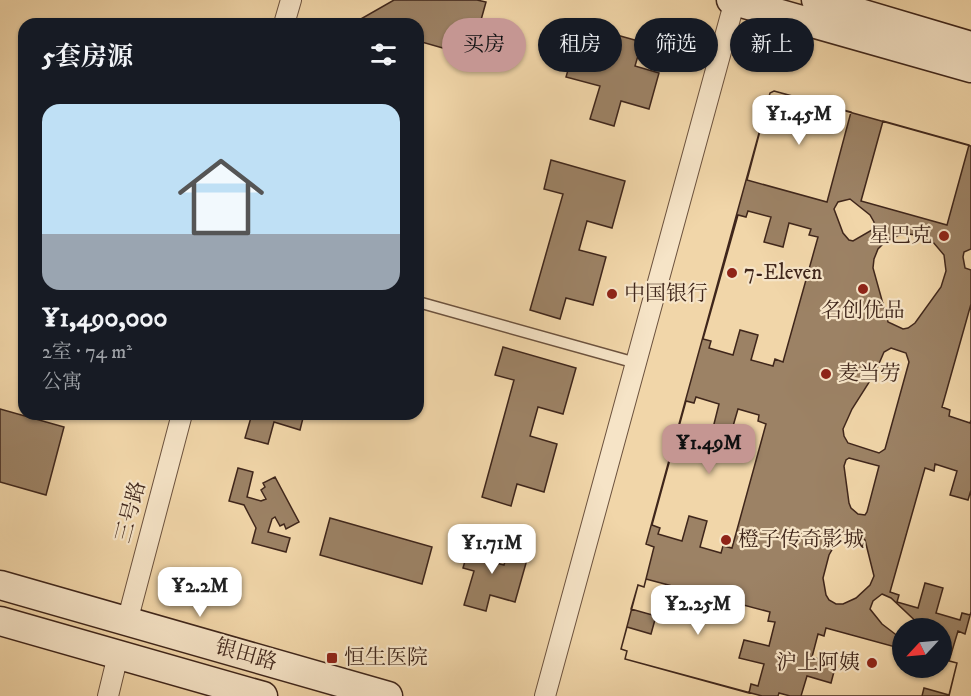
<!DOCTYPE html>
<html lang="zh">
<head>
<meta charset="utf-8">
<style>
  :root { --surface:#171b24; --page:#242831; --text:#f1f3f6; --muted:#9ea1a6; --line:#363941; --accent:#c59692 }
  body { margin:0; font-family:"IM FELL DW Pica","Noto Serif SC",serif; background:var(--page); color:var(--text); height:100vh; display:flex; flex-direction:column; font-size:22px; white-space:nowrap }
  * { box-sizing:border-box; margin:0 }
  p { font-size:20px; color:var(--muted) }
  .icon { flex:none; width:33px; height:33px; fill:none; stroke:currentColor; stroke-width:2; stroke-linecap:round; stroke-linejoin:round }
  .map { position:relative; flex:1; overflow:hidden }
  .sheet { position:absolute; left:18px; top:18px; width:406px; height:402px; display:flex; flex-direction:column; background:var(--surface); border-radius:18px; box-shadow:0 2px 4px #0004 }
  .sheet>* { flex:none }
  .top-card { position:absolute; left:442px; top:18px; width:438px; height:54px; display:flex; gap:12px }
  .needle { width:39px; rotate:244deg }
  .buttons { position:absolute; left:892px; top:618px; display:grid; gap:12px }
  .buttons a { display:grid; place-items:center; width:60px; height:60px; border-radius:50%; background:var(--surface); box-shadow:0 2px 4px #0004; font-size:30px }
  .price { position:absolute; translate:-50% -51px; padding:0 14px; border-radius:12px; background:#fff; color:#222; font-size:20px; line-height:39px; filter:drop-shadow(0 2px 3px #0008) }
  .price::after { content:''; position:absolute; left:50%; top:36px; width:18px; height:14px; margin-left:-9px; background:inherit; clip-path:polygon(0 0,100% 0,50% 100%) }
  .price.current { background:var(--accent); color:#111 }
  ul { padding:0; list-style:none }
  li { display:grid; align-content:center; gap:12px; height:318px; padding:0 24px }
  li+li { border-top:2px solid var(--line) }
  li span { display:grid; place-items:center; height:186px; border-radius:18px; color:#555 }
  li>.icon { margin-inline-start:auto }
  span .icon { width:108px; height:108px; fill:#fffc; stroke-width:1 }
  li b { font-size:26px }
  h2 { display:flex; justify-content:space-between; align-items:center; height:72px; padding:0 24px; font-size:26px }
  .tag { padding:0 21px; border-radius:27px; background:var(--surface); box-shadow:0 2px 4px #0004; font-size:21px; line-height:54px }
  .tag.current { background:var(--accent); color:#111 }
  .map>svg:first-child { display:block }
  .building { fill:#9c8265; stroke:#3f261b; stroke-width:1.5; fill-rule:evenodd }
  .lines { fill:none; stroke-linecap:round; stroke-linejoin:round }
  .lane-casing { stroke:#6c523e; stroke-width:13 }
  .street-casing { stroke:#6c523e; stroke-width:22 }
  .secondary-casing { stroke:#3f261b; stroke-width:31 }
  .lane { stroke:#f6e4c7; stroke-width:10 }
  .street { stroke:#f6e4c7; stroke-width:20 }
  .secondary { stroke:#f6e4c7; stroke-width:28 }
  .poi-dot { fill:#8f2418; stroke:#f6e4c7; stroke-width:2 }
  .labels { text-anchor:middle; dominant-baseline:central; stroke-width:4.5; stroke-linejoin:round; paint-order:stroke }
  .poi-label { font-size:21px; fill:#3f261b; stroke:#f6e4c7; text-anchor:start }
  .street-label { font-size:21px; fill:#3f261b; stroke:#f6e4c7 }
</style>
</head>
<body>
<div class="map">
<svg width="971" height="696" viewBox="0 0 971 696">
  <rect width="100%" height="100%" fill="#f1d6a9"/>
  <filter id="stains"><feTurbulence type="fractalNoise" baseFrequency=".00333" numOctaves="4"/><feColorMatrix values="0 0 0 0 .2 0 0 0 0 .09 0 0 0 0 .02 0 0 0 .5 -.17"/></filter>
  <radialGradient id="worn" r=".72"><stop offset=".6" stop-color="#630" stop-opacity="0"/><stop offset="1" stop-color="#630" stop-opacity=".3"/></radialGradient>
  <path class="building" d="M394,0H477L486,2L471,56L418,41V24H358L359,20Z
    M606,32L642,42L635,66L659,73L649,109L621,101L614,126L590,119L600,86L566,77L573,53L598,60Z
    M774,91L971,146V249L964,252L963,257L965,268L971,270V612L965,634L958,631L949,661L957,663L949,696H790L779,693L778,696H762L625,659L627,651L621,649L638,585L644,587L654,547L646,544L770,93ZM850,199L870,215L874,222L872,230L853,241L849,240L843,233L834,209L838,202ZM907,234L917,235L933,242L944,255L946,271L941,287L915,323L908,328L903,329L888,322L873,268L874,259L878,249L885,242L899,235ZM891,348L906,353L909,362L885,449L879,453L848,443L844,436L843,429L852,409L875,373L884,352ZM849,458L879,466L867,512L865,515L858,514L851,508L849,503L844,466L846,460ZM845,533L856,534L865,540L874,576L870,585L856,598L843,604H836L829,600L826,595L823,578L829,555L837,541ZM882,594L891,598L923,628H942V668H903V640L882,624L870,609L873,601Z
    M774,91L851,112L827,202L747,180L770,93Z
    M883,121L969,145L947,225L861,201Z
    M551,160L625,181L612,228L587,221L579,250L606,257L593,305L566,298L560,319L530,310L563,194L544,189Z
    M748,211L771,217L764,242L783,247L789,223L811,229L809,235L818,237L783,362L775,359L773,366L751,360L758,335L740,330L733,355L709,348L711,341L703,339L738,215L746,217Z
    M971,304V420L970,423L949,416L950,410L942,407Z
    M503,347L576,368L563,414L538,407L530,436L557,444L544,492L517,484L511,506L482,497L514,380L495,375Z
    M696,397L719,404L713,428L731,433L738,409L759,415L758,421L766,424L732,548L723,546L721,553L700,547L707,521L689,516L682,541L658,534L660,528L652,525L686,401L694,403Z
    M0,409L64,427L46,495L0,482Z
    M252,414H304L300,430L274,422L268,444L245,438Z
    M935,464L957,471L950,495L968,500L971,490V612L970,615L962,613L960,620L936,613L943,588L925,583L918,608L897,602L899,595L890,592L925,468L934,471Z
    M238,468L253,472L247,497L261,501L266,499L261,490L265,487L263,483L275,477L299,522L286,529L284,524L280,526L275,517L272,519L268,532L290,538L286,552L252,543L256,528L244,505L229,501Z
    M330,518L432,547L422,584L320,555Z
    M471,540L496,547L492,562L504,565L508,550L528,556L515,602L490,595L486,611L464,605L474,571L463,568Z
    M646,579L770,612L768,621L775,622L769,646L744,640L739,658L764,664L758,686L751,684L749,693L625,659L627,651L621,649L627,627L651,634L656,616L631,609L638,585L644,587Z
    M826,628L903,649V668H942V659L957,663L949,695L924,688L922,696H801L807,676L831,683L836,664L812,657L818,634L824,636Z"/>
  <g class="lines">
    <defs>
      <path id="lane" d="M418,302L636,363"/>
      <path id="street" d="M284,24L291,0
        M127,622L182,414
        M108,696L118,655
        M545,696L735,0"/>
      <path id="secondary" d="M731,0L971,68
        M816,0L971,46
        M0,585L388,696
        M0,621L263,696"/>
    </defs>
    <use href="#lane" class="lane-casing"/>
    <use href="#street" class="street-casing"/>
    <use href="#secondary" class="secondary-casing"/>
    <use href="#lane" class="lane"/>
    <use href="#street" class="street"/>
    <use href="#secondary" class="secondary"/>
  </g>
  <g class="poi-dot">
    <circle cx="944" cy="236" r="6"/>
    <circle cx="732" cy="273" r="6"/>
    <circle cx="863" cy="289" r="6"/>
    <circle cx="612" cy="294" r="6"/>
    <circle cx="826" cy="374" r="6"/>
    <circle cx="726" cy="540" r="6"/>
    <rect x="326" y="652" width="12" height="12" rx="3"/>
    <circle cx="872" cy="663" r="6"/>
  </g>
  <g class="labels">
    <g class="poi-label">
      <text x="932" y="236" text-anchor="end">星巴克</text>
      <text x="744" y="273">7-Eleven</text>
      <text x="624" y="294">中国银行</text>
      <text x="863" y="311" text-anchor="middle">名创优品</text>
      <text x="838" y="374">麦当劳</text>
      <text x="738" y="540">橙子传奇影城</text>
      <text x="344" y="658">恒生医院</text>
      <text x="860" y="663" text-anchor="end">沪上阿姨</text>
    </g>
    <g class="street-label">
      <text transform="translate(131 512) rotate(-75)">三号路</text>
      <text transform="translate(246 655) rotate(16)">银田路</text>
    </g>
  </g>
  <rect width="100%" height="100%" filter="url(#stains)"/>
  <rect width="100%" height="100%" fill="url(#worn)"/>
</svg>
<div class="buttons">
<a><svg class="needle" viewBox="-14 -14 28 28"><path d="M0-13l5 13h-10z" fill="#e53935"/><path d="M0 13l5-13h-10z" fill="#9ea1a6"/></svg></a>
</div>
<b class="price" style="left:799px;top:146px">¥1.45M</b>
<b class="price current" style="left:709px;top:475px">¥1.49M</b>
<b class="price" style="left:492px;top:575px">¥1.71M</b>
<b class="price" style="left:200px;top:618px">¥2.2M</b>
<b class="price" style="left:698px;top:636px">¥2.25M</b>
<div class="top-card">
<a class="tag current">买房</a>
<a class="tag">租房</a>
<a class="tag">筛选</a>
<a class="tag">新上</a>
</div>
<section class="sheet">
<h2>5套房源<svg class="icon" aria-label="filters" viewBox="0 0 24 24"><path d="M4 7h16M4 17h16"/><circle cx="9" cy="7" r="2"/><circle cx="15" cy="17" r="2"/></svg></h2>
<ul>
<li><span style="background:linear-gradient(#bfe0f5 70%,#9aa5b1 0)"><svg class="icon" aria-label="home" viewBox="0 0 24 24"><path d="M3 11l9-7 9 7M6 9v11h12V9"/></svg></span><div><b>¥1,490,000</b><p>2室 · 74 m²</p><p>公寓</p></div></li>
</ul>
</section>
</div>
</body>
</html>
